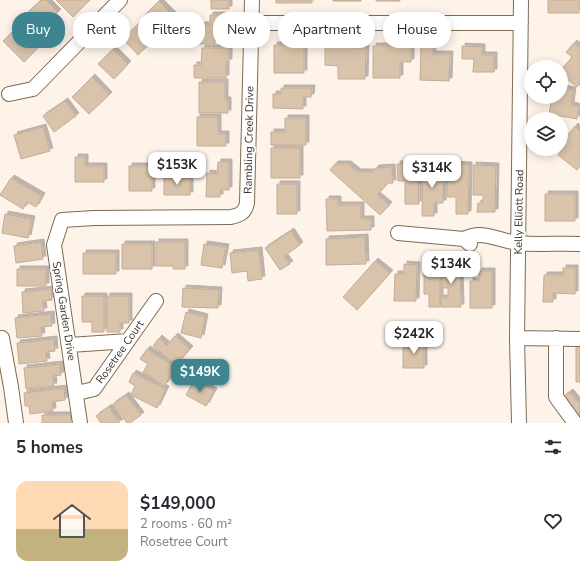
<!DOCTYPE html>
<html lang="en">
<head>
<meta charset="utf-8">
<style>
  :root { --surface:#fff; --page:#f7f7f7; --text:#2b2b33; --muted:#7c7c81; --line:#e1e1e2; --accent:#3f8590 }
  body { margin:0; font-family:"Nunito Sans",sans-serif; background:var(--page); color:var(--text); height:100vh; display:flex; flex-direction:column; font-size:15px; white-space:nowrap }
  * { box-sizing:border-box; margin:0 }
  p { font-size:13px; color:var(--muted) }
  .icon { flex:none; width:22px; height:22px; fill:none; stroke:currentColor; stroke-width:2; stroke-linecap:round; stroke-linejoin:round }
  .map { position:relative; height:423px; overflow:hidden }
  .details { display:flex; flex-direction:column; background:var(--surface); flex:1 }
  .details>* { flex:none }
  .banner { position:absolute; left:12px; top:12px; width:556px; height:36px; display:flex; gap:8px }
  .controls { position:absolute; left:524px; top:60px; display:grid; gap:8px }
  .controls a { display:grid; place-items:center; width:44px; height:44px; border-radius:50%; background:var(--surface); box-shadow:0 2px 10px #0003; font-size:20px }
  .price { position:absolute; translate:-50% -34px; padding:0 9px; border-radius:8px; background:#fff; color:#222; font-size:13px; line-height:26px; filter:drop-shadow(0 1px 2px #0008) }
  .price::after { content:''; position:absolute; left:50%; top:24px; width:12px; height:9px; margin-left:-6px; background:inherit; clip-path:polygon(0 0,100% 0,50% 100%) }
  .price.current { background:var(--accent); color:#fff }
  ul { padding:0; list-style:none }
  li { display:flex; align-items:center; gap:12px; height:100px; padding:0 16px }
  li+li { border-top:1px solid var(--line) }
  li span { display:grid; place-items:center; flex:none; width:112px; height:80px; border-radius:12px; color:#555 }
  li>.icon { margin-inline-start:auto }
  span .icon { width:48px; height:48px; fill:#fffc; stroke-width:1 }
  li b { font-size:17px }
  h2 { display:flex; justify-content:space-between; align-items:center; height:48px; padding:0 16px; font-size:17px }
  .pill { padding:0 14px; border-radius:16px; background:var(--surface); box-shadow:0 2px 10px #0003; font-size:14px; line-height:36px }
  .pill.current { background:var(--accent); color:#fff }
  .map>svg:first-child { display:block }
  .building { fill:#dac3ab; stroke:#c3ac95; filter:url(#shadow) }
  .lines { fill:none; stroke-linecap:round; stroke-linejoin:round }
  .minor-casing { stroke:#7e6a54; stroke-width:16 }
  .minor { stroke:#fff; stroke-width:14 }
  .labels { text-anchor:middle; dominant-baseline:central; stroke-width:4; stroke-linejoin:round; paint-order:stroke }
  .street-label { font-size:11px; fill:#3c3329; stroke:#fff }
</style>
</head>
<body>
<div class="map">
<svg width="580" height="423" viewBox="0 0 580 423">
  <defs>
    <filter id="shadow"><feDropShadow dx="3" dy="-3" stdDeviation="0" flood-color="#0004"/></filter>
  </defs>
  <rect width="100%" height="100%" fill="#fdf3e9"/>
  <path class="building" d="M41,0H46L58,12L47,23L55,30L45,39L23,17Z
    M56,0H90L73,17Z
    M211,0H229V9H211Z
    M276,0H312V3H276Z
    M333,0H361V1H333Z
    M376,0H400V1H376Z
    M548,0H579V13H548Z
    M159,1L176,18L160,34L143,17Z
    M210,15H223V29H215V44H196V25H210Z
    M21,23L42,44L24,62L3,41Z
    M139,23L155,39L138,55L123,39Z
    M574,43L580,48V84L577,87L561,74V70L572,57L566,52Z
    M274,45H304V73H274Z
    M421,45H433V54H450L449,81L420,80Z
    M373,46H411V62H400V78H373Z
    M462,46L482,47V55H494V72H473L474,59H462Z
    M325,47L366,48L365,79H338V66L325,65Z
    M202,48H229V62H226V78H194V65H201Z
    M113,49L128,64L114,79L98,64Z
    M92,77L109,95L89,114L72,97Z
    M199,82H225V100H228V113H199Z
    M281,88H312L311,97H303V109L273,108V94H281Z
    M561,88L573,90L571,105L579,107L577,119L549,114L552,97H561Z
    M65,101L76,116L54,132L43,116Z
    M197,117H218V134H226V146H197Z
    M285,118H306V145H271V132H285Z
    M575,126L580,131V166L577,170L558,155L566,145L563,141Z
    M43,127L50,151L21,159L14,135Z
    M271,148H300V178H271Z
    M75,157H85V166H104V182H75Z
    M218,162H229V190H220V197H206L207,173L217,174Z
    M418,163L419,204H405V181H398L397,164Z
    M335,164H348L358,172H373L376,168L392,167L393,183H388L377,195L389,205L380,215L330,170Z
    M448,164L469,165L468,214H456V197H447Z
    M473,165L496,166L495,212H477L478,203H483V195H473Z
    M129,166H152V191H129Z
    M423,166H444L443,203H434V216H422Z
    M11,178L42,196L36,207L27,202L23,209L0,195Z
    M164,178H190V195H164Z
    M277,184H297V214H277Z
    M545,194H575V221H545Z
    M326,199H338V205H361V219H371V230L327,231Z
    M5,214L32,219L28,238L2,233Z
    M291,231L300,245L284,256L290,264L280,270L265,248Z
    M365,237L366,264L326,265V239Z
    M41,242L43,259L16,263L14,246Z
    M156,242H185V269H173V266H156Z
    M122,244H152V269H122Z
    M204,244L226,247L222,268L201,265Z
    M259,250L262,279L248,281L247,271L232,273L230,253Z
    M83,253H116V274H83Z
    M454,260V272H460L461,307H441L440,298H448V288H442L441,261Z
    M375,261L390,273L357,310L343,297Z
    M424,261H440V307H429V294H424Z
    M404,264L417,265L416,301H394L395,274H404Z
    M563,268H575V294L553,293V302H543L544,275H563Z
    M17,269H46V286H17Z
    M479,271H492V308H470V281H479Z
    M183,288L219,290L218,308L182,307Z
    M51,289L52,300L43,301L44,311L23,313L22,292Z
    M82,296H104V332H92V322H82Z
    M107,296H129V323H120V332H107Z
    M186,312L205,317L201,338L181,333Z
    M51,314L52,326L41,327L42,336L17,338L15,318Z
    M175,336L190,349L176,365L153,346L159,338L167,345Z
    M54,339L55,351L46,352L47,361L19,364L17,343Z
    M409,341H424V368H403V348H409Z
    M576,345H580V382H576Z
    M147,349L176,368L164,386L143,372L148,364L140,359Z
    M60,364L61,375L53,376L54,386L26,389L24,368Z
    M133,373L166,389L157,408L131,395L135,386L129,382Z
    M194,380L214,391L206,406L186,395Z
    M64,388L65,400L52,402L53,411L30,414L29,406H25L24,393Z
    M570,392L580,404L579,418L563,397Z
    M126,395L141,415L130,423H127L113,404Z
    M109,407L120,423H101L96,416Z
    M42,415H71V423H42Z"/>
  <g class="lines">
    <defs>
      <path id="minor" d="M251,23H521
        M9,94L33,89L120,0
        M398,233L464,239L470,244
        M464,239C484,229 498,241 518,243C538,245 559,243 580,244
        M2,338L11,387L16,423
        M517,338L580,339
        M556,338V397L575,423
        M70,345L128,341
        M77,393L94,389L156,301
        M80,423L54,245L62,220L94,218L231,217C240,215 245,213 247,203L252,0
        M519,423L517,338L521,0"/>
    </defs>
    <use href="#minor" class="minor-casing"/>
    <use href="#minor" class="minor"/>
  </g>
  <g class="labels">
    <g class="street-label">
      <text transform="translate(249 140) rotate(-89)">Rambling Creek Drive</text>
      <text transform="translate(519 212) rotate(-89)">Kelly Elliott Road</text>
      <text transform="translate(64 311) rotate(81)">Spring Garden Drive</text>
      <text transform="translate(120 352) rotate(-55)">Rosetree Court</text>
    </g>
  </g>
</svg>
<div class="controls">
<a><svg class="icon" aria-label="locate" viewBox="0 0 24 24"><circle cx="12" cy="12" r="6"/><path d="M12 2v4M12 18v4M2 12h4M18 12h4"/></svg></a>
<a><svg class="icon" aria-label="layers" viewBox="0 0 24 24"><path d="M12 4l9 5-9 5-9-5zM3 14l9 5 9-5"/></svg></a>
</div>
<b class="price" style="left:177px;top:186px">$153K</b>
<b class="price" style="left:432px;top:189px">$314K</b>
<b class="price" style="left:451px;top:285px">$134K</b>
<b class="price" style="left:414px;top:355px">$242K</b>
<b class="price current" style="left:200px;top:393px">$149K</b>
<div class="banner">
<a class="pill current">Buy</a>
<a class="pill">Rent</a>
<a class="pill">Filters</a>
<a class="pill">New</a>
<a class="pill">Apartment</a>
<a class="pill">House</a>
</div>
</div>
<section class="details">
<h2>5 homes<svg class="icon" aria-label="filters" viewBox="0 0 24 24"><path d="M4 7h16M4 17h16"/><circle cx="9" cy="7" r="2"/><circle cx="15" cy="17" r="2"/></svg></h2>
<ul>
<li><span style="background:linear-gradient(#ffd9b3 60%,#c2b280 0)"><svg class="icon" aria-label="home" viewBox="0 0 24 24"><path d="M3 11l9-7 9 7M6 9v11h12V9"/></svg></span><div><b>$149,000</b><p>2 rooms · 60 m²</p><p>Rosetree Court</p></div><svg class="icon" aria-label="heart" viewBox="0 0 24 24"><path d="M12 20l-8-8c-3-5 5-10 8-4 3-6 11-1 8 4z"/></svg></li>
</ul>
</section>
</body>
</html>
